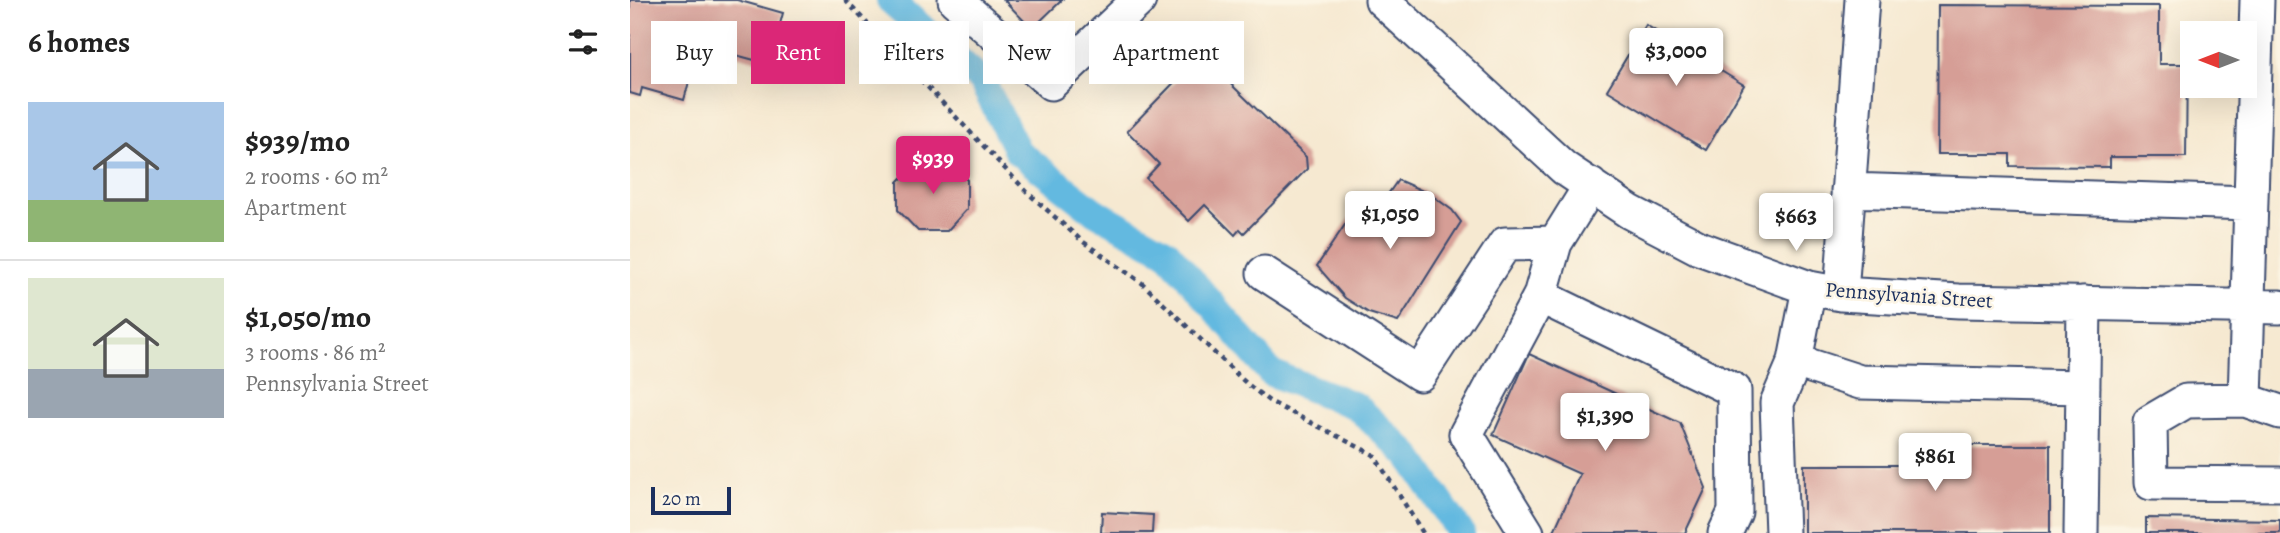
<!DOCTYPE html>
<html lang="en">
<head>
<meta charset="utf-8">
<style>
  :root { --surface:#fff; --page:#f6f6f6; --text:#222; --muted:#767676; --line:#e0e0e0; --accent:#db2777 }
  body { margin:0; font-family:Alegreya,serif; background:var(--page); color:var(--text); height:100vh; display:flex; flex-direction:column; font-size:26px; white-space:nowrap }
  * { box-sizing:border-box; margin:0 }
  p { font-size:23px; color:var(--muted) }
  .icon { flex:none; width:38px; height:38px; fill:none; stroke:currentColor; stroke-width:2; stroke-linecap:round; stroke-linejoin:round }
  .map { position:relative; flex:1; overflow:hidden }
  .sheet { display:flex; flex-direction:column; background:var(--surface); width:630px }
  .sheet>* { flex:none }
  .banner { position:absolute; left:21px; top:21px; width:665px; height:63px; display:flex; gap:14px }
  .needle { width:46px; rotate:270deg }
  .buttons { position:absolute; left:1550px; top:21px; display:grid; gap:14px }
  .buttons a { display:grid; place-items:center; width:77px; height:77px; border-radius:0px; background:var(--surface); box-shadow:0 7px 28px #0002; font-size:35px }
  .scale { position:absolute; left:21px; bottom:18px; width:80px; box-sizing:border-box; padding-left:7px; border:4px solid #1b2f5e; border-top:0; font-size:19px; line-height:24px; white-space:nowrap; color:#1b2f5e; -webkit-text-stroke:5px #fcf5e5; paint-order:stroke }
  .price { position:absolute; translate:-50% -60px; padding:0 16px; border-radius:7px; background:#fff; color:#222; font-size:23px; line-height:46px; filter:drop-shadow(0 2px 4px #0008) }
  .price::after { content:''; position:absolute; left:50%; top:42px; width:21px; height:16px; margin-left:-10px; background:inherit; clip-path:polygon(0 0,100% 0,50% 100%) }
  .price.active { background:var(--accent); color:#fff }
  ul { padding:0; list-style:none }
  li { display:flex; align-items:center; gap:21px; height:175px; padding:0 28px }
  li+li { border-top:2px solid var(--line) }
  li span { display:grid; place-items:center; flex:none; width:196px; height:140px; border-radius:0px; color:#555 }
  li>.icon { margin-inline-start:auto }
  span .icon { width:84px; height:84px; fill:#fffc; stroke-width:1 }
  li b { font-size:30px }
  h2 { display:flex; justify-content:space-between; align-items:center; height:84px; padding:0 28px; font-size:30px }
  .chip { padding:0 24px; border-radius:0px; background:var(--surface); box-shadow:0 7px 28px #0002; font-size:24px; line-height:63px }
  .chip.active { background:var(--accent); color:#fff }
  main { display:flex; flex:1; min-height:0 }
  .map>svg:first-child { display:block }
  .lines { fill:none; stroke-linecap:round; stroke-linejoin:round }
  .canal { stroke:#63b9e0; stroke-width:28 }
  .building { fill:#d69e96 }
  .minor-casing { stroke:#3c4b6f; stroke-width:37 }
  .path { stroke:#3c4b6f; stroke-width:4.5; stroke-dasharray:5 5; stroke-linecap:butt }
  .minor { stroke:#fff; stroke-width:33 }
  .labels { text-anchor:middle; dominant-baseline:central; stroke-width:5; stroke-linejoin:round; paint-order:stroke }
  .street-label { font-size:21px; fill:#1b2f5e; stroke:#fcf5e5 }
</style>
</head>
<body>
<main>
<section class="sheet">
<h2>6 homes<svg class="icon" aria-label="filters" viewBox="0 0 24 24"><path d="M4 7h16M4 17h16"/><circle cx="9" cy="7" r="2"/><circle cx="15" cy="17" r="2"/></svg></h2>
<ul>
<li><span style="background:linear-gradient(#a9c7e8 70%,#8fb573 0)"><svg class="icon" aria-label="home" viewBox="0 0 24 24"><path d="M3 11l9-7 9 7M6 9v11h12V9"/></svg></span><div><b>$939/mo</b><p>2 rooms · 60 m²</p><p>Apartment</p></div></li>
<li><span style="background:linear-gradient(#dfe7d0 65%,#9aa5b1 0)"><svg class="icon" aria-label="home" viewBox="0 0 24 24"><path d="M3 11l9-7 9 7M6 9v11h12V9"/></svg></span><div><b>$1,050/mo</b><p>3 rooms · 86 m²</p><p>Pennsylvania Street</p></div></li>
</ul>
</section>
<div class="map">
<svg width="1650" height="533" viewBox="0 0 1650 533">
  <rect width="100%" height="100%" fill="#fcf5e5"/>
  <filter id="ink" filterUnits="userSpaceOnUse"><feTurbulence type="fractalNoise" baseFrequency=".0143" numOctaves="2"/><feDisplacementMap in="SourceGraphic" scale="14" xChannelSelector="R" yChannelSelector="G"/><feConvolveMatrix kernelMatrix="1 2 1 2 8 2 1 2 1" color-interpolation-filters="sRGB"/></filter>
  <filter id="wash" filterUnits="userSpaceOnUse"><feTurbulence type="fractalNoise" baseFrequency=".00686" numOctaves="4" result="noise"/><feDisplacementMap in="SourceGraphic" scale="28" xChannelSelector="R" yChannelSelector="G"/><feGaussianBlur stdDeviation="1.57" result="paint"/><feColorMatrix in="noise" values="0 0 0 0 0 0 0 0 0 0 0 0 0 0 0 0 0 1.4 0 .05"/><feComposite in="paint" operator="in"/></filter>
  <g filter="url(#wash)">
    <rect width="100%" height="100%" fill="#f6e9d1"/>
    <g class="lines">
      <path class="canal" d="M260,0L352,81L388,152L464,211L537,252L641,373L726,406L779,456L831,533"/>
    </g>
    <g id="blocks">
      <path class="building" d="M0,0H107L153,13L139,64L69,45L54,100L12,88L10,96L0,93Z
        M374,0H432L402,29Z
        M1308,5L1529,6V64H1557L1556,157H1480V167L1380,166V154H1307Z
        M1016,25L1114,85L1076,150L977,90Z
        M575,59L676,157L677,169L614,233L610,229L605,235L575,205L559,221L516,178L529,164L497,131L565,61Z
        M316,160L337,180V209L317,231H288L268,210V182L288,161Z
        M768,180L800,194L822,210L831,222L768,322L739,313L715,298L687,266L725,210L741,218Z
        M899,354L1050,423L1076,488L1055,533H923L950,474L863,435Z
        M1297,445H1420V533H1174V465H1297Z
        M472,512L523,515L522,533H471Z
        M1516,518L1650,520V533H1516Z"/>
    </g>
  </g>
  <g filter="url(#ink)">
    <use href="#blocks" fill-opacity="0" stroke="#3c4b6f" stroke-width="2"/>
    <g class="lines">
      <defs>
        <path id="minor" d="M325,0L421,83L509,0
          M752,0L934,168L1000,212L1069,248L1179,288L1211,294L1329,301L1650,307
          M1218,190L1620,203
          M634,273L790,374L875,244L925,243L961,185
          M1211,294L1232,0
          M910,296L1104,390L1105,512L1095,533
          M1165,361L1230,382L1453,387
          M1615,400L1627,0
          M1650,412L1615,400L1556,401L1520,422L1521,483L1650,484
          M897,533L836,434L910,296L925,243
          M1152,533L1147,403L1165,361L1179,288
          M1451,533L1454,303"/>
      </defs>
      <use href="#minor" class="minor-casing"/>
      <path class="path" d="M215,0L399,194L452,241L512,283L616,383L639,401L744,455L793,533"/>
      <use href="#minor" class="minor"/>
    </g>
  </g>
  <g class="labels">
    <g class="street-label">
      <text transform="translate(1279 295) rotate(4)">Pennsylvania Street</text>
    </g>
  </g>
</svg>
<div class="buttons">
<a><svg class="needle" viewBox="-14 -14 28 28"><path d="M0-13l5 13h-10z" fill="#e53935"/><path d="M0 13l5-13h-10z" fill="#767676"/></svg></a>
</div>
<div class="scale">20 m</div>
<b class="price" style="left:1046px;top:88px">$3,000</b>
<b class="price active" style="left:303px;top:196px">$939</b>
<b class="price" style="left:760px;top:251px">$1,050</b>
<b class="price" style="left:1166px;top:253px">$663</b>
<b class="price" style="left:975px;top:453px">$1,390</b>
<b class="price" style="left:1305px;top:493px">$861</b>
<div class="banner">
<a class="chip">Buy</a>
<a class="chip active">Rent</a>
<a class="chip">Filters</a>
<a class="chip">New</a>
<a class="chip">Apartment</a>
</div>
</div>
</main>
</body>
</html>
